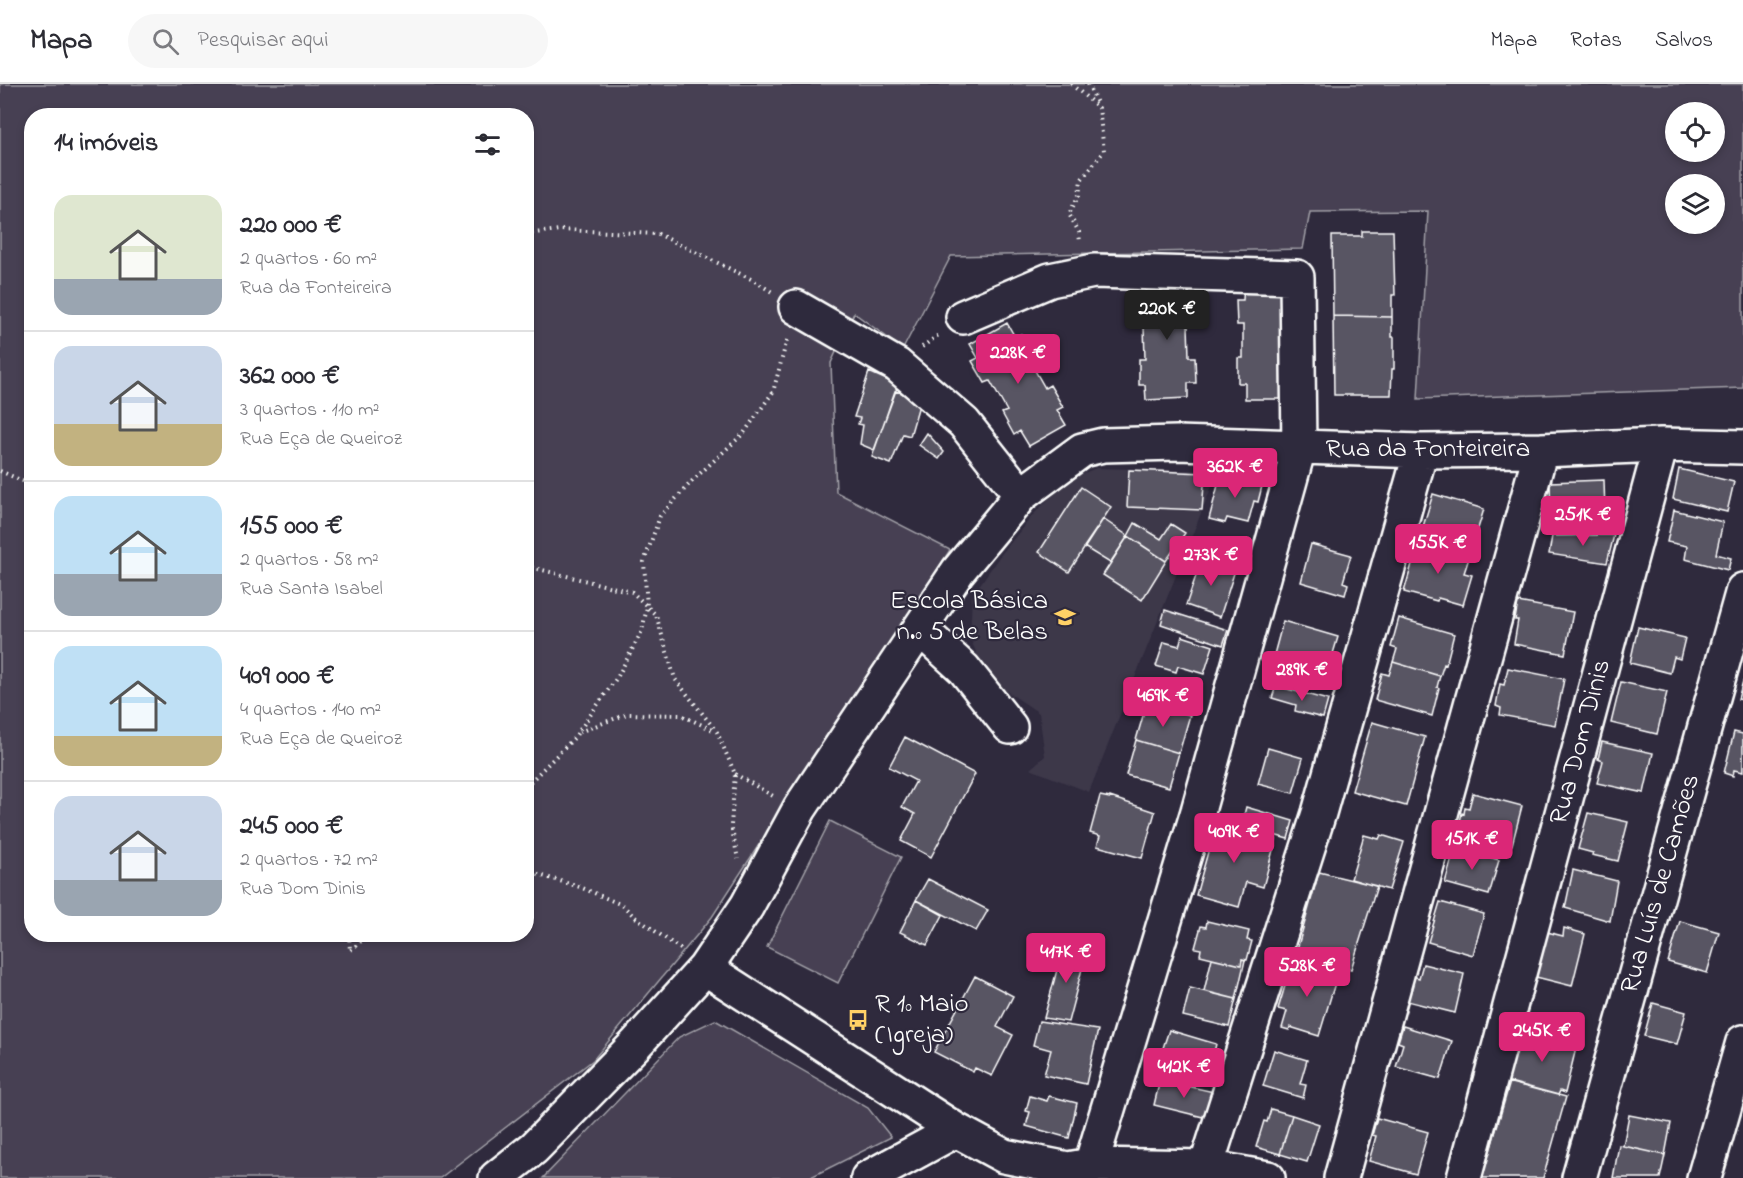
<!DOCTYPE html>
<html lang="pt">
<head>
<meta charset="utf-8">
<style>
  :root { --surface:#fff; --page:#f7f7f7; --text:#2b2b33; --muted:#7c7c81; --line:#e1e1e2; --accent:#db2777 }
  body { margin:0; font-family:"Indie Flower",sans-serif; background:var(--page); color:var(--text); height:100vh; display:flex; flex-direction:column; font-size:22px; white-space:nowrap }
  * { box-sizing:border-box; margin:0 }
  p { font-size:20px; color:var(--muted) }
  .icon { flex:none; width:33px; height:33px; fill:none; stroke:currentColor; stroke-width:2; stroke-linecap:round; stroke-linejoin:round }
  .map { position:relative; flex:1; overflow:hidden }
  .sheet { position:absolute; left:24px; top:24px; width:510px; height:834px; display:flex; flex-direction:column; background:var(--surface); border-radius:24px; box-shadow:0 3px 9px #0003 }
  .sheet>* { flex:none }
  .tools { position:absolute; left:1665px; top:18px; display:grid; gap:12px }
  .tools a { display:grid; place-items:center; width:60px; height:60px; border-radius:50%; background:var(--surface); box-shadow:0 3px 9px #0003; font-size:30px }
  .price { position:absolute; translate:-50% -51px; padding:0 14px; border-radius:6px; background:var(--accent); color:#fff; font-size:20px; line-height:39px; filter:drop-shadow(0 2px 3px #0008) }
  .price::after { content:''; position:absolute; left:50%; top:36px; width:18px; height:14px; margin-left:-9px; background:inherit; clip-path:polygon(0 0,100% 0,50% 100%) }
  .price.current { background:#222; color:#fff }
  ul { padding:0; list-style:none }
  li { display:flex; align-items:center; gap:18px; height:150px; padding:0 30px }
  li+li { border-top:2px solid var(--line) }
  li span { display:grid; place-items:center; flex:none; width:168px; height:120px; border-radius:18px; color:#555 }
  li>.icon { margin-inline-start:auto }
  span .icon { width:72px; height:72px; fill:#fffc; stroke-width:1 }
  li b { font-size:26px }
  h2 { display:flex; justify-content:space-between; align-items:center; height:72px; padding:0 30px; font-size:26px }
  header { display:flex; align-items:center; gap:36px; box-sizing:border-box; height:84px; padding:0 30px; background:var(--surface); border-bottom:2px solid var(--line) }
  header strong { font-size:28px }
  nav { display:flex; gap:33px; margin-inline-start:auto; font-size:21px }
  .search { width:420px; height:54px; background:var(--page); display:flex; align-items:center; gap:15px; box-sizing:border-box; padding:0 21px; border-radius:33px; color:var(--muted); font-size:22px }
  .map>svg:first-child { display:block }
  .built { fill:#3c3749 }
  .green { fill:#464152; stroke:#a2a0a8; stroke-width:1.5; fill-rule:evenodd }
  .building { fill:#595564; stroke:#fff; stroke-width:1.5 }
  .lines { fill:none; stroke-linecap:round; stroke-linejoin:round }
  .minor-casing { stroke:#fff; stroke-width:38 }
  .path { stroke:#fff; stroke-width:4; stroke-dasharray:1.5 4.5; stroke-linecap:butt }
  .minor { stroke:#2f2a3d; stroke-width:33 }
  .labels { text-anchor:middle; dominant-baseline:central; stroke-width:4.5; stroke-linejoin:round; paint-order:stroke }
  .street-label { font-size:27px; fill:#fff; stroke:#2f2a3d }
  .poi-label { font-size:27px; fill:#fff; stroke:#2f2a3d; text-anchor:end }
</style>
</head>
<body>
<header>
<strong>Mapa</strong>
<div class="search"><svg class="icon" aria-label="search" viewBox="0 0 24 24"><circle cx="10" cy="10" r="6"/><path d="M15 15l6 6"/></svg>Pesquisar aqui</div>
<nav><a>Mapa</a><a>Rotas</a><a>Salvos</a></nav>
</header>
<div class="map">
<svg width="1743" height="1094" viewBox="0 0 1743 1094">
  <rect width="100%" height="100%" fill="#2f2a3d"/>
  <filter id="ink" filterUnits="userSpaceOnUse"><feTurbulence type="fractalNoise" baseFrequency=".0167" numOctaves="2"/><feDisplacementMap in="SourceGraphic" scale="12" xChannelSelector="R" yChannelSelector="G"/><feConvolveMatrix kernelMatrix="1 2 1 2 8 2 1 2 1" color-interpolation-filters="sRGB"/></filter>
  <g filter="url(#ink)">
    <path class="built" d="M1096,384L1218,387L1089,708L1030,685L1045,672L1039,629L987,594L970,554L972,512L999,473L1033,431L1066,397Z"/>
    <path class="green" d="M0,0H1743V304L1418,315L1428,127L1310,128L1303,165L951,172L903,265L854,229L831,279L836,408L950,466L712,833L593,976L440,1094H0ZM1676,28H1714V68H1676ZM32,32H526V850H32ZM1676,100H1714V140H1676Z
      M830,737L901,773L838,899L767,863Z
      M715,936L868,1024L891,1053L809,1094H543L679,953Z"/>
    <path class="building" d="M1362,147H1393L1395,211H1392V233L1333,232L1332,152H1362Z
      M1189,199V215H1195L1196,241H1188L1189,273H1195L1196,299H1188V314L1146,316L1145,301H1139V275H1145L1144,242H1139L1138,216L1145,215L1146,200Z
      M1287,199L1286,315H1245V299H1238V274H1243V241H1237L1236,216H1243L1244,200Z
      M1333,232L1392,233V253H1394V285H1392L1391,311H1334Z
      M1007,239L1015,253L1021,250L1034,272L1029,276L1045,304L1050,301L1063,323L1057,326L1066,341L1029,362L1020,347L1014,351L1002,329L1007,327L990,297L985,299L972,277L978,274L970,260Z
      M869,288L898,301L874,366L860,360L863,341L858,340L860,334L854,333Z
      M895,307L921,314L910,352L903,350L891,380L872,373Z
      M927,349L944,368L939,375L919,361Z
      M1679,385L1734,398L1727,428L1673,415Z
      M1129,386L1205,389L1202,426L1127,423Z
      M1221,390L1258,399L1257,401L1262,402L1258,418L1254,417L1248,439L1227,434L1225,439L1209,435Z
      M1604,396L1605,429L1551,432L1550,398Z
      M1081,403L1111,423L1069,488L1039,468Z
      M1433,410L1484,425L1469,474L1418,459Z
      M1674,426L1723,438L1716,470L1731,474L1728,486L1685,475L1687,462L1667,458Z
      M1103,435L1128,452L1110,479L1084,463Z
      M1135,439L1161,455L1171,440L1185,449L1166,477L1128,452Z
      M1614,451L1607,479L1549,470L1552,452Z
      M1128,452L1166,477L1142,516L1103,491Z
      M1418,459L1469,474L1464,489L1472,491L1463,521L1438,514L1437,517L1404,508Z
      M1311,460L1351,471L1343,498L1348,500L1345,511L1301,498Z
      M1208,474L1236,483L1220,533L1186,521L1197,489L1194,488L1198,477L1207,480Z
      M1518,518L1573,528L1565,570L1514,560L1518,536H1515Z
      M1165,526L1228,546L1223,561L1161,540Z
      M1399,534L1454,550L1446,581L1444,580L1440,592L1393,578L1397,565L1391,563Z
      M1283,537L1338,553L1326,593L1272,578Z
      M1638,543L1685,554L1680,575L1674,573L1670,589L1630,579Z
      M1182,552L1213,562L1204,590L1178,582L1176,588L1156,582L1164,558L1179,562Z
      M1393,578L1440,592L1437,603L1439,604L1432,632L1375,616L1382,589L1389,591Z
      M1508,584L1564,595L1555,641L1500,631L1501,624L1496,622L1500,600L1504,601Z
      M1743,597V616L1738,615Z
      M1621,598L1667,608L1657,650L1611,639Z
      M1276,602L1328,616L1323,634L1295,627L1296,621L1272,614Z
      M1147,618L1190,631L1179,669L1136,656Z
      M1372,638L1425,653L1406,722L1352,707Z
      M1734,648L1743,650V688L1734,686L1733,692L1724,689Z
      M905,653L975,690L931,773L901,757L915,730L902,723L916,697L889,683Z
      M1136,656L1179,669L1169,703L1126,691Z
      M1602,658L1653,669L1644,709L1597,699L1603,677L1598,675Z
      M1268,664L1303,674L1293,709L1258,700Z
      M1473,709L1522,722L1512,761L1457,751L1462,729L1464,730L1465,723L1469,724Z
      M1100,712L1110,714V713L1155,728L1142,774L1097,762L1100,752L1090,749Z
      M1246,723L1293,737L1288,755L1241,742Z
      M1588,729L1628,738L1618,777L1592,771L1593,769L1578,765Z
      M1216,739L1276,755L1263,803L1246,798L1239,823L1196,811Z
      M1364,751L1379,755L1381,751L1404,758L1389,806L1351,795Z
      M1455,763L1499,776L1489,811L1445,799Z
      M1573,786L1617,797L1610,837L1565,824Z
      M1319,788L1377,802L1351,885L1296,869Z
      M928,795L988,826L976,847L916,816Z
      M916,816L943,831L927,861L900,848Z
      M1440,818L1484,830L1473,871L1428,858Z
      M1207,837L1249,847L1247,856L1252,857L1247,876L1242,875L1241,881L1200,871L1201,865L1195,864L1201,842L1206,843Z
      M1680,837L1719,848L1707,889L1668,878Z
      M1564,844L1585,850L1572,902L1532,892L1543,847L1563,852Z
      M1064,860L1087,866L1068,938L1044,934Z
      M1212,874L1241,881L1242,875L1245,876L1236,915L1204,907Z
      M1299,877L1338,889L1319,952L1290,943L1289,946L1282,944L1287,927L1278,925L1289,889L1295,891Z
      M1423,880L1464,890L1455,929L1407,917L1413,892L1419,894Z
      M975,892L1013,912L997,943L1013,951L992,992L975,984L973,988L934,968Z
      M1190,904L1236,915L1229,943L1183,932Z
      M1653,919L1686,928L1677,960L1644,952Z
      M1039,937L1098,946L1086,1000L1044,991L1051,966L1033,961Z
      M1403,942L1452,957L1440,995L1396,983L1403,960L1398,958Z
      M1169,946L1216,960L1211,980H1214L1211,996L1174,987L1173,980L1159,976Z
      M1520,946L1573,960L1571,963L1576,964L1565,1009L1560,1007L1558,1011L1507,998Z
      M1274,966L1307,976L1300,1000L1306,1001L1303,1014L1263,1002Z
      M1160,996L1214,1008L1207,1034L1154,1021Z
      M1510,998L1566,1013L1543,1094H1482Z
      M1030,1012L1047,1017L1049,1012L1077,1019L1069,1054L1026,1042L1030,1028L1026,1027Z
      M1271,1025L1292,1031L1280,1070L1256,1063L1264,1037L1267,1038Z
      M1292,1031L1319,1040L1307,1078L1280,1070Z
      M1629,1031L1671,1039L1665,1071L1623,1062Z
      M1377,1034L1428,1048L1416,1090L1369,1077L1376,1052L1372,1051Z
      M1619,1061L1665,1071L1660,1094H1613Z"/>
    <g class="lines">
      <defs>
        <path id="minor" d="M796,223L897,281L964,339L1021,411
          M963,233L1050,196L1094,187L1297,193L1299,364L1198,727L1091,1081
          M920,545L964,585L1010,643
          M705,884L956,1046L1004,1072L1068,1085L1091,1081L1206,1083L1268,1094
          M496,1094L534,1064L635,961L705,884L747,822L800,724L958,487L1021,411L1082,366L1103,361L1177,359L1421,367L1541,366L1661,361L1743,363
          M868,1094L956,1046
          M1196,1094L1206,1083L1319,729L1421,367
          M1341,1094L1541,366
          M1464,1094L1661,361
          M1579,1094L1743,506
          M1704,1094L1743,958"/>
      </defs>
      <use href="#minor" class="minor-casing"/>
      <path class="path" d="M1071,0L1099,24L1104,67L1081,96L1079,111L1069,130L1079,148L1080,159
        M1088,0L1098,21
        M526,150L560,146L658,150L753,196L772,208
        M922,263L940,250
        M0,387L32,401
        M526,482L632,508L656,531L675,595L717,648L735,690L731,741L738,775
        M579,648L627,630L681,631L715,647
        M735,690L773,712
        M526,702L574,654L618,592L642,547L647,523L644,478L660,432L694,395L744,349L773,308L788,252
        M526,787L580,803L622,821L635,833L682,866
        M349,850L350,867L369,850"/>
      <use href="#minor" class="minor"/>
    </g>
  </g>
  <defs>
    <symbol id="school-bare" viewBox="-9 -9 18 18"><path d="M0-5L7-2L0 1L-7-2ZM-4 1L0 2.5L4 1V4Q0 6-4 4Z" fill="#ffd166" stroke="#2f2a3d" stroke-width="2.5" paint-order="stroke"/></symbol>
    <symbol id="bus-bare" viewBox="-9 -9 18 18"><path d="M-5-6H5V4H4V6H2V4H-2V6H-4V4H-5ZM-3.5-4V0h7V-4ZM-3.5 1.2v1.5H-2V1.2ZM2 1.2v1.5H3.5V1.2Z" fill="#ffd166" stroke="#2f2a3d" stroke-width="2.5" paint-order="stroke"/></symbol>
  </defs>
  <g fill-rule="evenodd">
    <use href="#school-bare" x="1050" y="518" width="30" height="30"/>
    <use href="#bus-bare" x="843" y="921" width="30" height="30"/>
  </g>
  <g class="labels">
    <g class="street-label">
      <text x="1428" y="365">Rua da Fonteireira</text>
      <text transform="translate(1581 658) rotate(-75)">Rua Dom Dinis</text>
      <text transform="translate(1661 800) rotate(-74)">Rua Luís de Camões</text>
    </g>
    <g class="poi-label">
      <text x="1048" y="517">Escola Básica<tspan x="1048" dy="31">n.º 5 de Belas</tspan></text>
      <text x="875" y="920" text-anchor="start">R 1º Maio<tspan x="875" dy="31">(Igreja)</tspan></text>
    </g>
  </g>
</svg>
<div class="tools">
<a><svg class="icon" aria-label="locate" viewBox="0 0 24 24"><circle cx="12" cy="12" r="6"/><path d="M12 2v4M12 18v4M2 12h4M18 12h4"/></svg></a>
<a><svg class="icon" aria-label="layers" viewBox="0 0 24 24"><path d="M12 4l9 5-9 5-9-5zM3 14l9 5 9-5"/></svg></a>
</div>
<b class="price current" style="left:1167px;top:257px">220K €</b>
<b class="price" style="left:1018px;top:301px">228K €</b>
<b class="price" style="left:1235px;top:415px">362K €</b>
<b class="price" style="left:1583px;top:463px">251K €</b>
<b class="price" style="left:1438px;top:491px">155K €</b>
<b class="price" style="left:1211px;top:503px">273K €</b>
<b class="price" style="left:1302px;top:618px">289K €</b>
<b class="price" style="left:1163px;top:644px">469K €</b>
<b class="price" style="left:1234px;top:780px">409K €</b>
<b class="price" style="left:1472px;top:787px">151K €</b>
<b class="price" style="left:1066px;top:900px">417K €</b>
<b class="price" style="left:1307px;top:914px">528K €</b>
<b class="price" style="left:1542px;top:979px">245K €</b>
<b class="price" style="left:1184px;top:1015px">412K €</b>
<section class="sheet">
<h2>14 imóveis<svg class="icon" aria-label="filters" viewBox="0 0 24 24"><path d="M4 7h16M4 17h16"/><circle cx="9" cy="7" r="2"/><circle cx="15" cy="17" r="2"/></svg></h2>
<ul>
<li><span style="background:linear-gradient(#dfe7d0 70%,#9aa5b1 0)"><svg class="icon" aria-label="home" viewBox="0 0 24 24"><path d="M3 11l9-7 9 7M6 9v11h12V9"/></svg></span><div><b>220 000 €</b><p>2 quartos · 60 m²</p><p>Rua da Fonteireira</p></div></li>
<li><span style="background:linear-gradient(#c9d6e8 65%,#c2b280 0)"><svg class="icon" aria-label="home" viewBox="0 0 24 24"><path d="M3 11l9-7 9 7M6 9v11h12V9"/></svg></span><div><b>362 000 €</b><p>3 quartos · 110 m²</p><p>Rua Eça de Queiroz</p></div></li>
<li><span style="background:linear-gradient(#bfe0f5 65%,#9aa5b1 0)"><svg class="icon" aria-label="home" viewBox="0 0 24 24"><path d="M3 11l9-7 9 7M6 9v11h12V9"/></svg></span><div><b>155 000 €</b><p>2 quartos · 58 m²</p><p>Rua Santa Isabel</p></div></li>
<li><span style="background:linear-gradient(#bfe0f5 75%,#c2b280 0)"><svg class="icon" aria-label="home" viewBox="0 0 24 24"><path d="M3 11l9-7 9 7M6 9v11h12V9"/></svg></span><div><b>409 000 €</b><p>4 quartos · 140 m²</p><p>Rua Eça de Queiroz</p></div></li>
<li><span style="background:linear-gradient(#c9d6e8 70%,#9aa5b1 0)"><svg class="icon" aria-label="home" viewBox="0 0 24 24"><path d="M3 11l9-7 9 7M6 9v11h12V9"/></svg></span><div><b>245 000 €</b><p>2 quartos · 72 m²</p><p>Rua Dom Dinis</p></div></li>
</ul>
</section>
</div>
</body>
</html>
